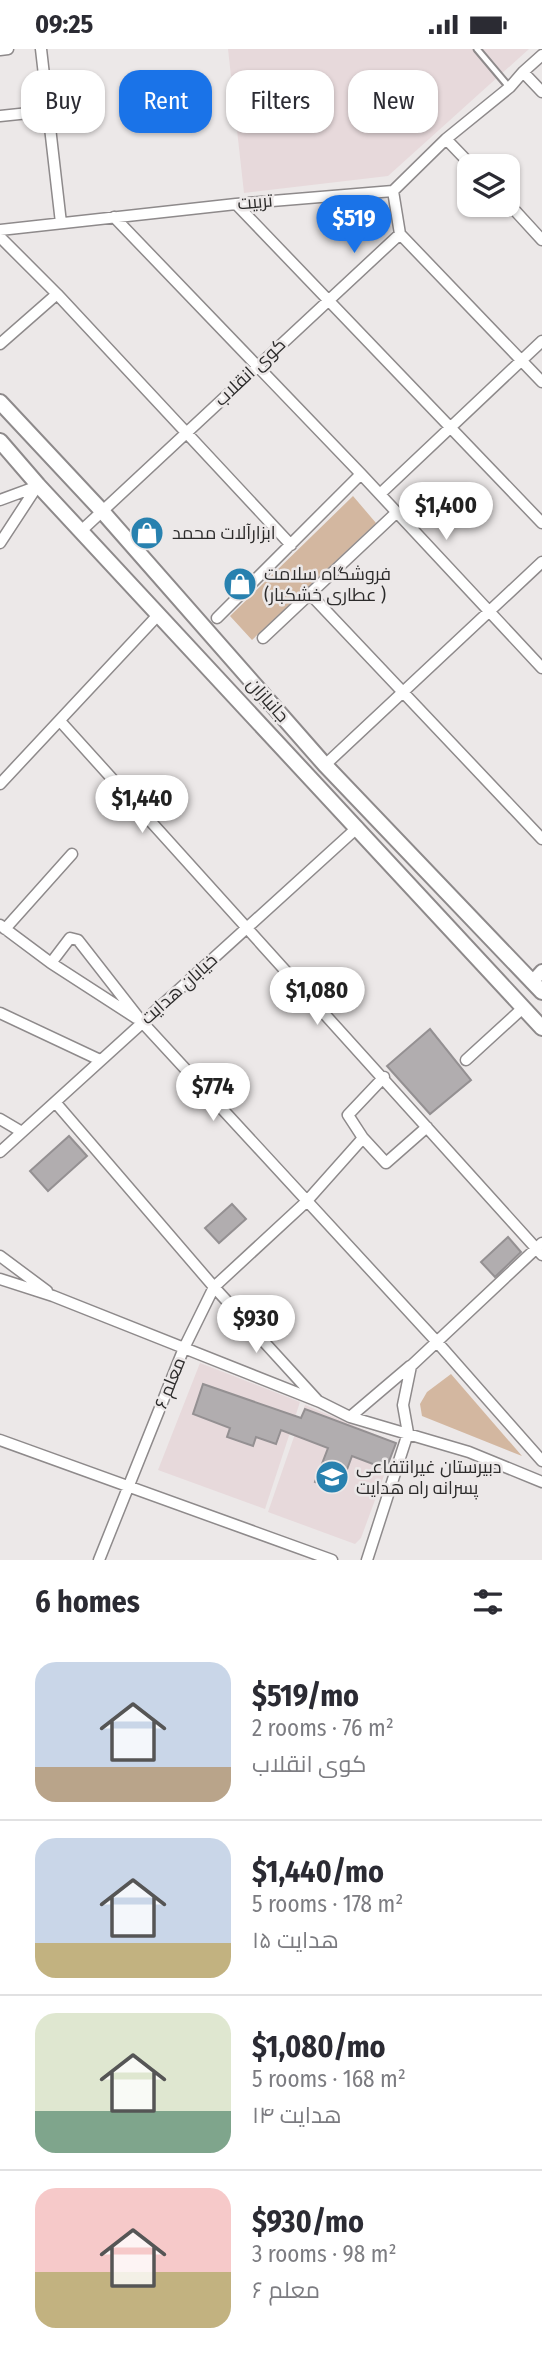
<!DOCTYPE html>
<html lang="en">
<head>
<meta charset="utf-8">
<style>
  :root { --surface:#fff; --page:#f7f7f7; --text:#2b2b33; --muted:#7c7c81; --line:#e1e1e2; --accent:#1a73e8 }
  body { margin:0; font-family:"Fira Sans Condensed",Cairo,sans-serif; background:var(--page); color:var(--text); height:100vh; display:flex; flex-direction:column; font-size:26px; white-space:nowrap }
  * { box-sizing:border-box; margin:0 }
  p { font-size:23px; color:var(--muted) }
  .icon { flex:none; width:38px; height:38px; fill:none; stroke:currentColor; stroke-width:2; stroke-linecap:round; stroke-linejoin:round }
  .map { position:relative; height:1511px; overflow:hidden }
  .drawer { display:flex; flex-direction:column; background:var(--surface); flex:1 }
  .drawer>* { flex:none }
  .hud { position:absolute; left:21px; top:21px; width:500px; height:63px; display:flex; gap:14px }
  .fabs { position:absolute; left:457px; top:105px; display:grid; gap:14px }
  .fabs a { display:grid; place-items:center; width:63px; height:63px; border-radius:14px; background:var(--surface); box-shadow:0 2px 5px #0004; font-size:35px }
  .price { position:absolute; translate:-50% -60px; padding:0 16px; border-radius:24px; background:#fff; color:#222; font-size:23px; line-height:46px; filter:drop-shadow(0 2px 4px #0008) }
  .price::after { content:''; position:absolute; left:50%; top:42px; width:21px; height:16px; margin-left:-10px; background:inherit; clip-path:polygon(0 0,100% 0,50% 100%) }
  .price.current { background:var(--accent); color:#fff }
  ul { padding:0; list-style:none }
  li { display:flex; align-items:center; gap:21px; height:175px; padding:0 35px }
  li+li { border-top:2px solid var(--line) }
  li span { display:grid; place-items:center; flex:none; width:196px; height:140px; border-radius:21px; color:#555 }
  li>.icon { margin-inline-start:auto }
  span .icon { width:84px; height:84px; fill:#fffc; stroke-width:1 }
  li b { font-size:30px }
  h2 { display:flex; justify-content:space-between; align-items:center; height:84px; padding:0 35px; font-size:30px }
  .pill { padding:0 24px; border-radius:21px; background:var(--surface); box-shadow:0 2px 5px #0004; font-size:24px; line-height:63px }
  .pill.current { background:var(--accent); color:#fff }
  .status { display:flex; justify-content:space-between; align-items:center; height:49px; padding:0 35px; background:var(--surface); direction:ltr }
  .status svg { height:19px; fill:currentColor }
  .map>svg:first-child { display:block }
  .built { fill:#e7d9db }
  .green { fill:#d3b7a0 }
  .building { fill:#b1adaf; stroke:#949092; stroke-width:2 }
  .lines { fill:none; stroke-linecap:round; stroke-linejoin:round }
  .service-casing { stroke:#8e8a8b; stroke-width:9 }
  .minor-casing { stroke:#8e8a8b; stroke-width:13 }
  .tertiary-casing { stroke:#8e8a8b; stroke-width:16 }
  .secondary-casing { stroke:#8e8a8b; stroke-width:18 }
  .service { stroke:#fff; stroke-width:5 }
  .minor { stroke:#fff; stroke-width:10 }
  .tertiary { stroke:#fff; stroke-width:12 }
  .secondary { stroke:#fff; stroke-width:14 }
  .labels { text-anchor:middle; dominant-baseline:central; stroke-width:5; stroke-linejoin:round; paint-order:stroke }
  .street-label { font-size:18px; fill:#2c2b2b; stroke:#ece8e8 }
  .poi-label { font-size:18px; fill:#2c2b2b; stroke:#ece8e8; text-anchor:start }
</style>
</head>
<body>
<div class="status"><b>09:25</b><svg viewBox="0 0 49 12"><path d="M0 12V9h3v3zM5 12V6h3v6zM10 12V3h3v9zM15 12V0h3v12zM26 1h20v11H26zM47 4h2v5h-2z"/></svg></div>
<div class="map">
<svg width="542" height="1511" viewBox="0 0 542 1511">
  <rect width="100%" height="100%" fill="#ece8e8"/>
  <path class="built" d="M228,0H529L388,127L244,144Z
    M200,1314L300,1353L265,1460L158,1421Z
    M305,1356L396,1394L361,1489L355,1495L268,1463Z"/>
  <path class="green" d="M353,447L376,474L252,591L230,567Z
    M451,1325L522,1407L422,1367L420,1355L427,1343Z"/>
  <path class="building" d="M430,980L471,1031L430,1065L387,1017Z
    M69,1087L87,1107L48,1142L30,1122Z
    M232,1155L246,1170L219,1194L205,1179Z
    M508,1188L521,1203L495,1228L481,1213Z
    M203,1335L301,1369L305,1360L396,1394L386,1420L352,1407L339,1442L315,1433L328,1399L281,1381L276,1395L256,1388L253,1397L227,1388L230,1379L193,1365Z"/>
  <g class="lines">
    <defs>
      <path id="service" d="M477,0L509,38"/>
      <path id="minor" d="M41,0L61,174
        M0,1L8,0
        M523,23L542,43
        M0,67L48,62
        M446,90L472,117
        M393,142L400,185
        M508,154L542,191
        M236,155L542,474
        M114,168L361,425L542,619
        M0,181L236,155L393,142L446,90L510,38L523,23L542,6
        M400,185L542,333
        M0,188L57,245L291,496
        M0,295L57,245
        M380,445L542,292
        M0,451L38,437
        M81,482L400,185
        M0,494L38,436
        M310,545L542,790
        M217,569L361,425
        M263,589L397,463
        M60,672L542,1206
        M325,716L542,513
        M0,735L159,565
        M0,876L51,914L136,969
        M5,880L72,805
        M51,914L70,889L78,891L142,973L437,1293L542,1412
        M0,964L100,1011
        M466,1011L524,958
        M384,1028L348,1066L363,1089L386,1114L427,1078
        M55,1053L214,1238L318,1352
        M0,1070L22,1083
        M0,1103L358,778
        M0,1207L47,1242
        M0,1230L53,1247L320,1353L350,1368L469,1403L542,1433
        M350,1368L410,1317
        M0,1391L332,1511
        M99,1511L184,1299L214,1238L306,1153L363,1089
        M367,1511L408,1384L403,1356L411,1317L542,1194"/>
      <path id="tertiary" d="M532,933L542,922"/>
      <path id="secondary" d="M0,353L101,461L325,716L542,943
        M0,392L38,436L542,979"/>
    </defs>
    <use href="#service" class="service-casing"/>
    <use href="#minor" class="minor-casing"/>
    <use href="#tertiary" class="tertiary-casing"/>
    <use href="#secondary" class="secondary-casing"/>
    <use href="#service" class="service"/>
    <use href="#minor" class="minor"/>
    <use href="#tertiary" class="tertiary"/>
    <use href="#secondary" class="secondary"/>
  </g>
  <defs>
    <symbol id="shop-disc" viewBox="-11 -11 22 22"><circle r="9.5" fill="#2881af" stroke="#ece8e8"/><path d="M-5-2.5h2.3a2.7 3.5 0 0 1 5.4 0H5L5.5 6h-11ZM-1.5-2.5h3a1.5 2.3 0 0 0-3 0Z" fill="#fff"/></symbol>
    <symbol id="school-disc" viewBox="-11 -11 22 22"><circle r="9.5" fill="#2881af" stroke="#ece8e8"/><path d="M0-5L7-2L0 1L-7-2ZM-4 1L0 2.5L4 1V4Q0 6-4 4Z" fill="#fff"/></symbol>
  </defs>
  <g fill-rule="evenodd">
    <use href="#shop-disc" x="128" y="465" width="38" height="38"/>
    <use href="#shop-disc" x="221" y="516" width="38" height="38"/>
    <use href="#school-disc" x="313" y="1409" width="38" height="38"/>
  </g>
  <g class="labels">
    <g class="street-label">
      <text transform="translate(255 153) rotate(-5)">تربیت</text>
      <text transform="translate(250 323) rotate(-43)">کوی انقلاب</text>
      <text transform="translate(268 651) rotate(48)">جانبازان</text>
      <text transform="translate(179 940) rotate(-42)">خیابان هدایت</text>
      <text transform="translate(170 1334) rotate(-68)">معلم ۶</text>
    </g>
    <g class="poi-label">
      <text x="172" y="484">ابزارآلات محمد</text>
      <text x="264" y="525">فروشگاه سلامت<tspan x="264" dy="21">(عطاری خشکبار )</tspan></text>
      <text x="356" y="1418">دبیرستان غیرانتفاعی<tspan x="356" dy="21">پسرانه راه هدایت</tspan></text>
    </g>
  </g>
</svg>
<div class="fabs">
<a><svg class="icon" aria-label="layers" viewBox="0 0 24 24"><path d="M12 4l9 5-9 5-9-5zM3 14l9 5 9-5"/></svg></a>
</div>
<b class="price current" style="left:354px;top:206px">$519</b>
<b class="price" style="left:446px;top:493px">$1,400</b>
<b class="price" style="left:142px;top:786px">$1,440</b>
<b class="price" style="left:317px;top:978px">$1,080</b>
<b class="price" style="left:213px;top:1074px">$774</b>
<b class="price" style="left:256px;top:1306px">$930</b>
<div class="hud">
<a class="pill">Buy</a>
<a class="pill current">Rent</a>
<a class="pill">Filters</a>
<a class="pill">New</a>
</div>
</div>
<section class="drawer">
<h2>6 homes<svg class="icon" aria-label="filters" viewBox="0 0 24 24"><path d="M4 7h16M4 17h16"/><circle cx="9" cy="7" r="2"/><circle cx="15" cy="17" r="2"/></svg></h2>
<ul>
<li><span style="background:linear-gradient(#c9d6e8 75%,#b9a48a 0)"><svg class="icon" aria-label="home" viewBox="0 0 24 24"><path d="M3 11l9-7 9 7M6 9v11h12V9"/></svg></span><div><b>$519/mo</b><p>2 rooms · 76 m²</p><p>کوی انقلاب</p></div></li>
<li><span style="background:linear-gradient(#c9d6e8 75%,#c2b280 0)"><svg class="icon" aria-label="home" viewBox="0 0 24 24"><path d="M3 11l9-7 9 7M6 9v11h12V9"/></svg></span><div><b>$1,440/mo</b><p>5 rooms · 178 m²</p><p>هدایت ۱۵</p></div></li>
<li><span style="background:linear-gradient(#dfe7d0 70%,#7fa58c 0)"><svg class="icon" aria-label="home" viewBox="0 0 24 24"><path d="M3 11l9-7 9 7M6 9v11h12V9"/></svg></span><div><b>$1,080/mo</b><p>5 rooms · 168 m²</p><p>هدایت ۱۴</p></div></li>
<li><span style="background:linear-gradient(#f6c9c9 60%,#c2b280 0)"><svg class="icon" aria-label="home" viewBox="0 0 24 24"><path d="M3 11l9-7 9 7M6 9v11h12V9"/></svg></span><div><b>$930/mo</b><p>3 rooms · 98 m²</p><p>معلم ۶</p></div></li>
</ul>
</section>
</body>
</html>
